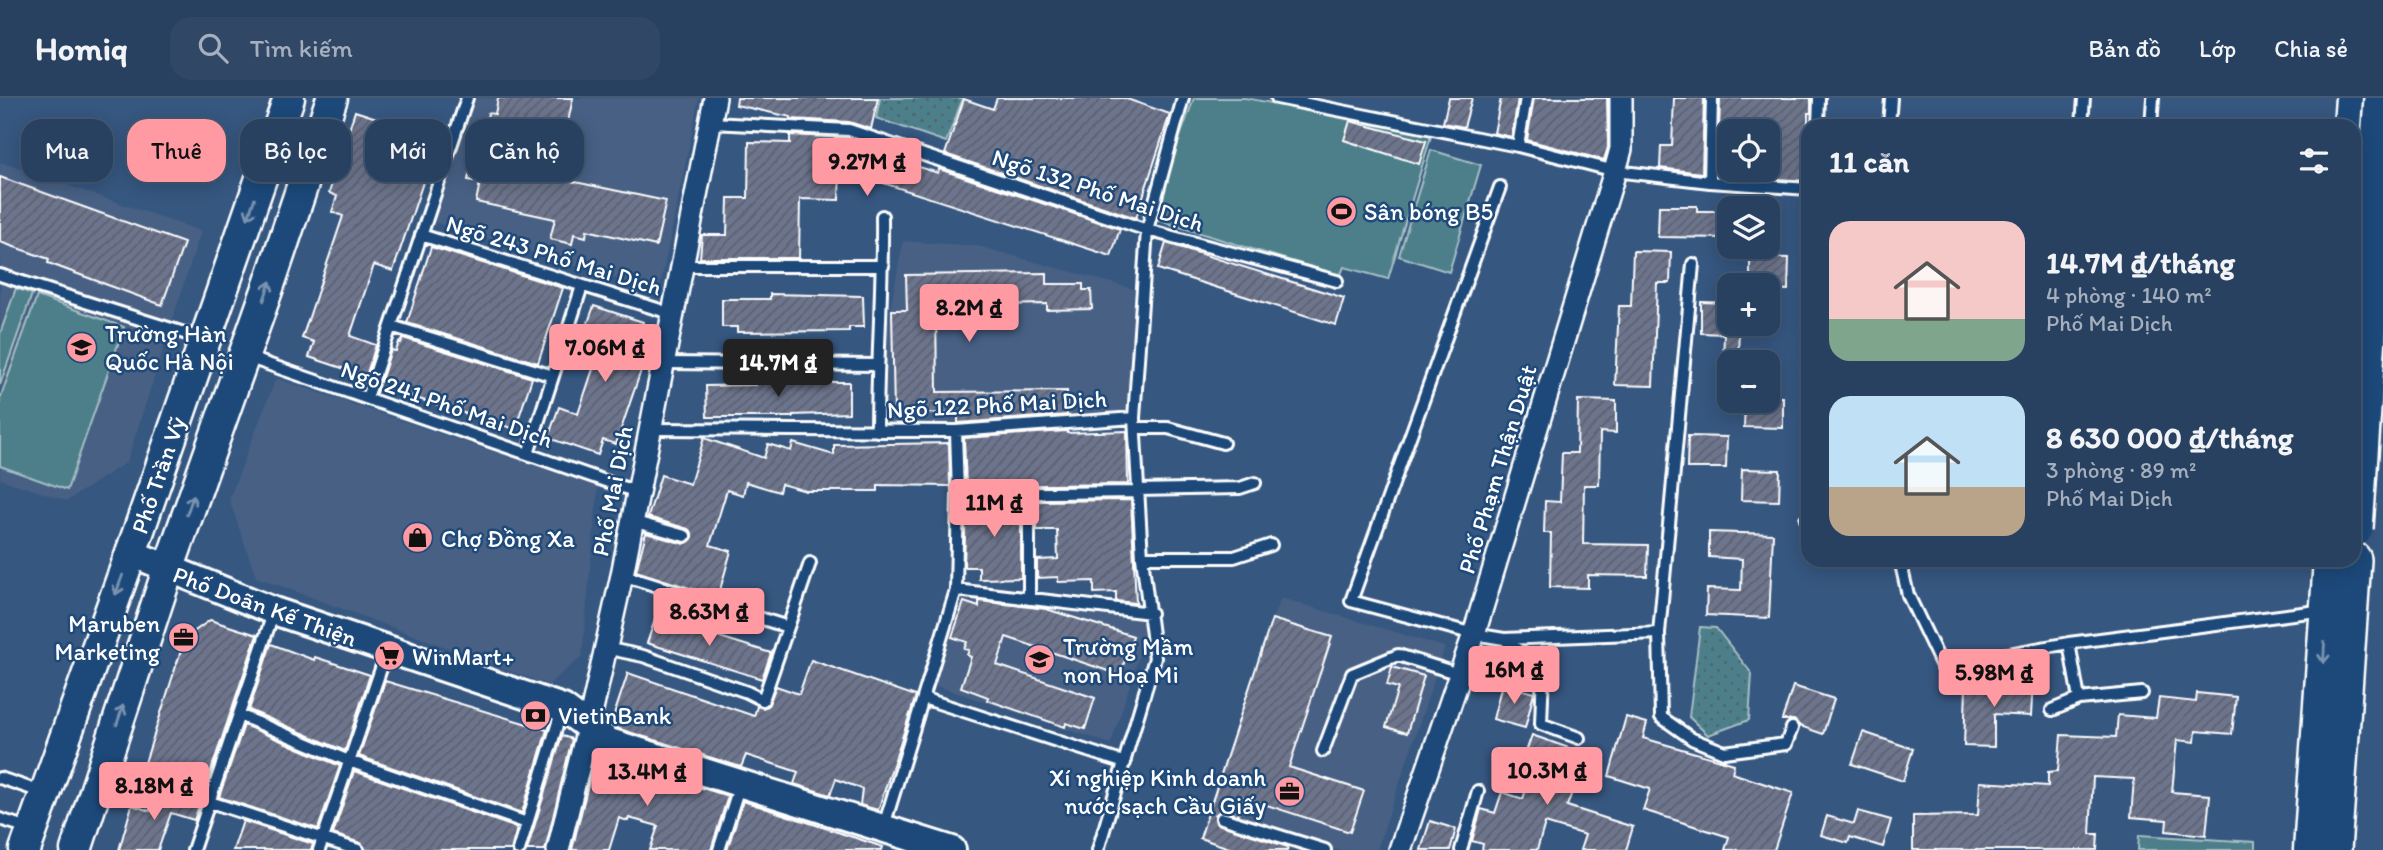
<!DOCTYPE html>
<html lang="vi">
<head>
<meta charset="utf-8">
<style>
  :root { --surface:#284160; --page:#304866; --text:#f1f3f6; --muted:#a5afbd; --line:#445a75; --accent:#ff9aa2 }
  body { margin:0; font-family:Itim,sans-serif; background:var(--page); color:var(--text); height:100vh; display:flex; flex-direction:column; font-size:26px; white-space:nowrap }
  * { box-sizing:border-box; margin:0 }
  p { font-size:23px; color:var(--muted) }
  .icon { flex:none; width:38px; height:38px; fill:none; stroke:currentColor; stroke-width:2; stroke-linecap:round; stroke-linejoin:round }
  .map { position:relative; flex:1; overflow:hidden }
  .drawer { position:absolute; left:1801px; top:21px; width:560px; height:448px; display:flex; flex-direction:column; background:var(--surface); border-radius:21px; box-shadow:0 4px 18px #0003,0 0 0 2px var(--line) }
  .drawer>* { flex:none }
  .top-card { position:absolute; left:21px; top:21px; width:665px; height:63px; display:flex; gap:14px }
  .buttons { position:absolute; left:1717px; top:21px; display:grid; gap:14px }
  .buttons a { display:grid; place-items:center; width:63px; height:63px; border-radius:14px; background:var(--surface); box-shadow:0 4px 18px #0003,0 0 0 2px var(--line); font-size:35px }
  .price { position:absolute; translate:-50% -60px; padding:0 16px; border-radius:7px; background:var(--accent); color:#111; font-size:23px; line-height:46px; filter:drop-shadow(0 2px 4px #0008) }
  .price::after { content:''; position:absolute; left:50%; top:42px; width:21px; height:16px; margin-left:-10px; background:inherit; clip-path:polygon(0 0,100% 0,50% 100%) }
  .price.selected { background:#222; color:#fff }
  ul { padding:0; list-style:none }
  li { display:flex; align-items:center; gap:21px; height:175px; padding:0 28px }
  li span { display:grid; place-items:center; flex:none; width:196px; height:140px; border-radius:21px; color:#555 }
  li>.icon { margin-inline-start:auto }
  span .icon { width:84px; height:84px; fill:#fffc; stroke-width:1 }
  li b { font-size:30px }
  h2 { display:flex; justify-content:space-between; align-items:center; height:84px; padding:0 28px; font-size:30px }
  .tag { padding:0 24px; border-radius:21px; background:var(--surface); box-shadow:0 4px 18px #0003,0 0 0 2px var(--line); font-size:24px; line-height:63px }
  .tag.selected { background:var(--accent); color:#111 }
  header { display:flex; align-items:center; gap:42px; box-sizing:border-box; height:98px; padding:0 35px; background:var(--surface); border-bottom:2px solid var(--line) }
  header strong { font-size:33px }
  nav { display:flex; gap:38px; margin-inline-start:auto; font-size:24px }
  .search { width:490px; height:63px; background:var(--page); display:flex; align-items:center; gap:18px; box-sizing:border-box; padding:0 24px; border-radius:21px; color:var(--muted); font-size:26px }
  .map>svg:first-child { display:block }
  .built { fill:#466084 }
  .park { fill:url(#park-dots); stroke:#a6bfc4; stroke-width:2 }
  .pitch { fill:#4d7f8a; stroke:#a6bfc4; stroke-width:2 }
  .building { fill:url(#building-hatch); stroke:#fff; stroke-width:2 }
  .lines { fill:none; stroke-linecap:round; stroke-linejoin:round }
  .service-casing { stroke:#fff; stroke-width:16 }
  .minor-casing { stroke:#fff; stroke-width:26 }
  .tertiary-casing { stroke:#fff; stroke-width:32 }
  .secondary-casing { stroke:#fff; stroke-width:35 }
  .primary-casing { stroke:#fff; stroke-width:37 }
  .motorway-casing { stroke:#fff; stroke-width:42 }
  .service { stroke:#1f4a7a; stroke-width:10 }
  .minor { stroke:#1f4a7a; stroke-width:21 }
  .tertiary { stroke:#1f4a7a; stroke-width:26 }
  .secondary { stroke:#1f4a7a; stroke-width:30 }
  .primary { stroke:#1f4a7a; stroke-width:32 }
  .motorway { stroke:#1f4a7a; stroke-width:37 }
  .motorway-bridge-casing { stroke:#fff; stroke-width:42; stroke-linecap:butt }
  .motorway-bridge { stroke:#1f4a7a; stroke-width:37 }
  .oneway { stroke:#7992af }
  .labels { text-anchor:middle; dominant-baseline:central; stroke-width:5; stroke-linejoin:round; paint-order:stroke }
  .street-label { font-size:24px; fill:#fff; stroke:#1f4a7a }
  .poi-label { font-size:24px; fill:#fff; stroke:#1f4a7a; text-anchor:start }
</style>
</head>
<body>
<header>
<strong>Homiq</strong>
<div class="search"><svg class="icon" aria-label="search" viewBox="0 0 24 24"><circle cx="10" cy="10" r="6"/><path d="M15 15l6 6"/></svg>Tìm kiếm</div>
<nav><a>Bản đồ</a><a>Lớp</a><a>Chia sẻ</a></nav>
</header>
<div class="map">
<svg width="2383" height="752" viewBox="0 0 2383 752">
  <defs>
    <pattern id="park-dots" width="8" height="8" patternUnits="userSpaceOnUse" patternTransform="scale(1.75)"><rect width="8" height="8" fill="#4d7f8a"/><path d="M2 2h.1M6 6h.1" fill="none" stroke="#4c666b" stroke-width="1.8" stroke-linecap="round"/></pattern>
    <pattern id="building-hatch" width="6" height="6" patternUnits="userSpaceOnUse" patternTransform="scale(1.75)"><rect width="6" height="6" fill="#6d758e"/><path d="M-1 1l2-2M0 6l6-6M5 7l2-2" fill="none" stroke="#5c606d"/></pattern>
  </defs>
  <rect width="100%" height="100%" fill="#365780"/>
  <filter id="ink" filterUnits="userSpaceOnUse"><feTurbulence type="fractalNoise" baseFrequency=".0143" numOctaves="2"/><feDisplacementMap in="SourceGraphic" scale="14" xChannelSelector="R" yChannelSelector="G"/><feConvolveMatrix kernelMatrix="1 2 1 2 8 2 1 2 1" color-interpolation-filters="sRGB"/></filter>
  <g filter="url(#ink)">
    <path class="built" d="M468,0H699L659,194L430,123Z
      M0,64L201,133L127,364L67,403L0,381Z
      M903,143L978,148L1134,191L1129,316L965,327L869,326Z
      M276,280L598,389L582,559L548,587L256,479L229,401Z
      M964,494L1007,499L1052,510L1097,516L1141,515L1146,536L1111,646L933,587Z
      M1281,500L1445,549L1377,752H1235L1200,740L1272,521Z"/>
    <path class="park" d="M880,0H963L946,44L876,20Z
      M1700,529L1716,530L1752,576L1749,622L1708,637L1689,619Z"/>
    <path class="pitch" d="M1194,0H1245L1432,35L1388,181L1344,169L1340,178L1151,120Z
      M1431,52L1481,67L1449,174L1399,158Z
      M16,190L32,196L0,287V236Z
      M37,198L124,229L67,392L0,368V301Z
      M2139,737L2255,744V752H2138Z"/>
    <path class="building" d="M498,0H573L556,80L666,103L656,148L587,132L586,139L574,136L572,146L550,141L555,121L476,104L480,84L468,82L480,29H485L488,15L495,16Z
      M737,0H878L871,31L849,24L791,21V19L736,7Z
      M997,0H1124L1170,16L1136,120L945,56L964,1L993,11Z
      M1449,0H1472L1464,29L1443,25Z
      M1501,0H1518L1512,39L1494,35Z
      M1534,0H1607L1608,49L1604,62L1527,42Z
      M1674,0H1704L1702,75L1660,70L1661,48H1672Z
      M1720,0H1811V15H1808V83L1761,80L1762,72H1768V33H1729V71H1718Z
      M355,13L438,40L393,173L374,167L350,238L376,247L366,278L309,259L314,244L302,240L343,118L332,114L337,98L329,95Z
      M1350,23L1426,43L1419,66L1344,42Z
      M790,37L848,40L867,46L866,52L938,75L939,71L1120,131L1111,158L840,71L839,102L800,101L799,160H700L702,137H727L728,100H748L749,44L790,45Z
      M0,79L184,145L162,207L48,165L49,161L0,144Z
      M1659,108H1697V113H1729V140L1658,139Z
      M1166,145L1344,200L1336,227L1158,171Z
      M431,149L563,190L538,265L407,225Z
      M1633,153L1671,154L1670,185H1657L1653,288L1615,287L1619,208H1631Z
      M1750,159L1789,160L1788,192L1768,191V187H1750Z
      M1047,175V186H1083V192H1091L1092,211L1047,212V206L936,208L937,294L1067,293V317L958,325V315L894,316L892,212H907L906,177Z
      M770,196L863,198L864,229H849V233L737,234V229H722V201H770Z
      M1701,204L1729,205V226H1739L1738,264H1723L1724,236L1701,235Z
      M594,208L643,224L638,239L651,243L616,346L603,342L598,357L548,340L559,309L578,316L602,244L583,238Z
      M403,240L532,280L515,331L384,290L385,285L381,283L391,252L396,253L399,244L401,245Z
      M796,282L797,284H849V315L793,317V319H707L706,288L755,287V283Z
      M1768,299H1783V330L1744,329L1745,303H1768Z
      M1578,302L1616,303V335L1600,334L1599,387H1584L1583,446L1648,447L1647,478L1588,477V490L1550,489L1551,435H1544L1545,403L1560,404L1562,355H1577Z
      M1067,333V335L1127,333L1128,386L966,388L964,340Z
      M1688,338L1727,339L1726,370H1687Z
      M704,340L764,360L768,346L791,353L793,345L834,357V347L949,345L950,388L878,387V393H806L781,386L779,394L746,384L743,397L727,392L710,447L731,453L718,499L636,473L646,435L684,446L692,441V435L688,431L648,419L661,377L690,386Z
      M1742,371L1780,372L1779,403L1741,402Z
      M1131,402L1136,505L1116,503V494L1094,495V483L1058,484V479L1037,480V462L1058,461L1057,432H1037V403Z
      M1021,403V480L979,481V469H964L966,404Z
      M1709,434L1773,436L1769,520L1706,517L1707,491L1741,492L1742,461L1709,459Z
      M979,503L1046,511L1133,538L1120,577L1006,539L997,567L1095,600L1085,631L1066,625L1065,629L987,602L988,599L961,589L971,559L967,557L969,552L964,551L967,544L952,539L964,504L979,509Z
      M656,519L771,555L762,581L647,545Z
      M1272,521L1332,539L1289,669L1364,693L1350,734L1242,699L1238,717L1220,713L1215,717L1216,725L1288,749L1287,752H1235L1200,740Z
      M210,522L257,537L204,693L143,671L185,540Z
      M271,546L314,562L315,559L370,577L345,653L249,612Z
      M811,562L916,598L878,712L860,707L862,691L836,681L830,697L794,686L798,674L746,657L741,669L616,630L611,626L628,575L754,618L757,608L763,610L768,608L776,588L799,596Z
      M1392,569L1424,578L1407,635L1386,629L1398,590L1387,587Z
      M1999,581L2033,583L2031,618L1994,616V649L1964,648L1966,589L1998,590Z
      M385,583L547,632L522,715L359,658Z
      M1502,586L1534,595L1525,630L1493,621Z
      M1793,588L1834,601L1823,636L1800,628L1794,622H1782Z
      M2197,595L2236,599L2232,636L2196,633L2195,644L2177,642L2172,694L2210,697L2206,737L2166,733L2167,722L2131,719L2134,681L2093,679L2090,736H2098L2097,752H1913V718L1978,717L1980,684L2048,688V674L2058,673L2061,637L2116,639L2118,617L2156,620L2159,600L2196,604Z
      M1626,619L1647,625L1643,640L1734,666L1732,675L1793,695L1774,752H1725L1729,739L1643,712L1650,691L1609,678Z
      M244,627L340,668L318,731L219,699Z
      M1863,634L1913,651L1903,683L1852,666Z
      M1532,637L1586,656L1567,708L1633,729L1626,752H1580L1585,737L1545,725L1537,752H1482L1483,746L1472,743L1481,711L1495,715L1502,694L1523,701L1533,669L1522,665Z
      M562,638L572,641L545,752H527Z
      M596,654L604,659L728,698L711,752H650L658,728L629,720L628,723L619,720L609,752H572Z
      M354,673L517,730L511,752H366L361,745L333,736Z
      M157,693L199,708L194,722L171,715L158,752H119L132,707L150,713Z
      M743,703L883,749L882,752H727Z
      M1858,713L1891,722L1883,749L1850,739L1848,745L1821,737L1827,718L1854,726Z
      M243,723L313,746L311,752H233Z
      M1430,723L1456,731L1450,752H1421Z"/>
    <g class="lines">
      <defs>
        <path id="service" d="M1277,0L1518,48L1615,73L1710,84L1808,91
          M711,25L849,32L1147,132L1337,183
          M1818,28L1819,0
          M1889,28L1891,0
          M2082,28L2084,0
          M2151,28L2153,0
          M1518,48L1526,0
          M1710,84L1712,0
          M1500,89L1351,503L1474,536L1504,541L1659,535
          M421,137L673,216
          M1693,166L1659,535L1661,619L1692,641L1724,654L1786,646L1792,630
          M683,168H883
          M0,177L203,241
          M391,228L553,278
          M247,259L637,394
          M664,265L877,267
          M367,300L467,0
          M1135,330H1168L1223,345
          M651,331L956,333L1134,320
          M877,333C877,261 883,190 882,118
          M528,356L582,188
          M1137,392L1240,390L1255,385
          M958,396L1137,394
          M1806,421H1808
          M632,423L685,438
          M1142,459H1234L1271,447
          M1900,462L1908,497L1942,568L2069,545L2325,512
          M622,477L788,529
          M956,492L1151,515
          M1029,501V395
          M1504,541L1543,571L1541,626L1579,640
          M2069,545L2079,601
          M605,550L643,558L747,594L763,602L810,465
          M923,600L1125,665
          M2052,612L2079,601L2142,595
          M239,617L349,663L527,725
          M1323,653L1352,576L1398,557L1459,576
          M106,666L210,704L358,752
          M0,680L44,695
          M1222,720L1325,752
          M0,721L31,731
          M883,731L956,492L958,396L956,333
          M193,752L274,513
          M319,752L387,553
          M519,752L562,611
          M719,752L740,686
          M1098,752L1155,560L1142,459L1134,320L1147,132L1183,0
          M1461,752L1478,693"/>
        <path id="minor" d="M558,752L588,630L622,477L715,0
          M1400,752L1474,536L1615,73L1621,51V0"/>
        <path id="tertiary" d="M131,455L274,513L563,610L609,644L952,752"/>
        <path id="secondary" d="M25,752L131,455L289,0
          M76,752L168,472L270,184L332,0"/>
        <path id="primary" d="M2350,28L2352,0
          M2310,752L2330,462"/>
        <path id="motorway" d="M2332,752L2352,462"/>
      </defs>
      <use href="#service" class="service-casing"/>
      <use href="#minor" class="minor-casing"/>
      <use href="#tertiary" class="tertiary-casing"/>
      <use href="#secondary" class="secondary-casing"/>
      <use href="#primary" class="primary-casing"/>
      <use href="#motorway" class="motorway-casing"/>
      <use href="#service" class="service"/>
      <use href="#minor" class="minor"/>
      <use href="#tertiary" class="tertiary"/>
      <use href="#secondary" class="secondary"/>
      <use href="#primary" class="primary"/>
      <use href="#motorway" class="motorway"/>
      <defs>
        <path id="motorway-bridge" d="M2354,430L2383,0"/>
      </defs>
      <use href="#motorway-bridge" class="motorway-bridge-casing"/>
      <use href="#motorway-bridge" class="motorway-bridge"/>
    </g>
    <defs><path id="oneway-shaft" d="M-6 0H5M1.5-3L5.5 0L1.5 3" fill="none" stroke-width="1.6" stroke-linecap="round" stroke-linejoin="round" transform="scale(1.75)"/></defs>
    <g class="oneway">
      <use href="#oneway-shaft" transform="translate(251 111) rotate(109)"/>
      <use href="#oneway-shaft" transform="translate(267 193) rotate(-71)"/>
      <use href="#oneway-shaft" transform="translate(190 407) rotate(-71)"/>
      <use href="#oneway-shaft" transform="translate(119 487) rotate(110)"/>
      <use href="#oneway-shaft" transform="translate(2324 555) rotate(93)"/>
      <use href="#oneway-shaft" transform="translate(120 617) rotate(-71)"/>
    </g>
  </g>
  <defs>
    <symbol id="stadium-disc" viewBox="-11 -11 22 22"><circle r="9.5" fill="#ff9aa2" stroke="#1f4a7a"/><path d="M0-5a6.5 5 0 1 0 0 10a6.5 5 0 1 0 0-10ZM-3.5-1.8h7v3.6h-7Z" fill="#111"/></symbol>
    <symbol id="school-disc" viewBox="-11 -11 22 22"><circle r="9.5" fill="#ff9aa2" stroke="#1f4a7a"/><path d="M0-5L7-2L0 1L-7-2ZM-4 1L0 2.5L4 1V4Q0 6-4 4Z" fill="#111"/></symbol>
    <symbol id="shop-disc" viewBox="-11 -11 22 22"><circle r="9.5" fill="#ff9aa2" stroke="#1f4a7a"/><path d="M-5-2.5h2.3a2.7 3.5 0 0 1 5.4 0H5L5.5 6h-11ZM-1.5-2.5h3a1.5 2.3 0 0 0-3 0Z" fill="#111"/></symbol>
    <symbol id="office-disc" viewBox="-11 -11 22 22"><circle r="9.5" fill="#ff9aa2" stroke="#1f4a7a"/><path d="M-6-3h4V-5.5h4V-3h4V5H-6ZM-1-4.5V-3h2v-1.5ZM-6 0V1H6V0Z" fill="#111"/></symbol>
    <symbol id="supermarket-disc" viewBox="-11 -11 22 22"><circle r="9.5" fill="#ff9aa2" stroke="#1f4a7a"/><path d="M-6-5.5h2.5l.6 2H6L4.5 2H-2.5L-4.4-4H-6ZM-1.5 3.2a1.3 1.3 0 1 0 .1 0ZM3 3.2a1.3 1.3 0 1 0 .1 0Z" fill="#111"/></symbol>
    <symbol id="bank-disc" viewBox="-11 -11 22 22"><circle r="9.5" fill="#ff9aa2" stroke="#1f4a7a"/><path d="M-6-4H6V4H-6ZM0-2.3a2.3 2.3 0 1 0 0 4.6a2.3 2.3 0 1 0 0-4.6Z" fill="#111"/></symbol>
  </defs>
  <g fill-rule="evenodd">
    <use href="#stadium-disc" x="1324" y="96" width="35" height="35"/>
    <use href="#school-disc" x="64" y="232" width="35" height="35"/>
    <use href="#shop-disc" x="400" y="422" width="35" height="35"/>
    <use href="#office-disc" x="166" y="522" width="35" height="35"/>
    <use href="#supermarket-disc" x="372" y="540" width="35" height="35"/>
    <use href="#school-disc" x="1022" y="544" width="35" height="35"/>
    <use href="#bank-disc" x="518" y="600" width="35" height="35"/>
    <use href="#office-disc" x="1272" y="676" width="35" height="35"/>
  </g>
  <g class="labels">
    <g class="street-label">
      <text transform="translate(1098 92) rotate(18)">Ngõ 132 Phố Mai Dịch</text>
      <text transform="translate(554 157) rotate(17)">Ngõ 243 Phố Mai Dịch</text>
      <text transform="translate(447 306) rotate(19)">Ngõ 241 Phố Mai Dịch</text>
      <text transform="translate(997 306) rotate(-3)">Ngõ 122 Phố Mai Dịch</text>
      <text transform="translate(1497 371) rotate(-73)">Phố Phạm Thận Duật</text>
      <text transform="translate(158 377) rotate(-71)">Phố Trần Vỹ</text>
      <text transform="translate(612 393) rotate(-79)">Phố Mai Dịch</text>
      <text transform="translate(265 508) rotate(20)">Phố Doãn Kế Thiện</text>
    </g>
    <g class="poi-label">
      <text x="1364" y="113">Sân bóng B5</text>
      <text x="105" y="235">Trường Hàn<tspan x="105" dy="28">Quốc Hà Nội</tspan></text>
      <text x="441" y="440">Chợ Đồng Xa</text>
      <text x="160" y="525" text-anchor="end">Maruben<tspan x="160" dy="28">Marketing</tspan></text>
      <text x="1063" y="548">Trường Mầm<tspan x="1063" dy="28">non Hoạ Mi</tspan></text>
      <text x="412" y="558">WinMart+</text>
      <text x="558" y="617">VietinBank</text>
      <text x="1266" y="679" text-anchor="end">Xí nghiệp Kinh doanh<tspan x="1266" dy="28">nước sạch Cầu Giấy</tspan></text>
    </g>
  </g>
</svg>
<div class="buttons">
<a><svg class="icon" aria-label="locate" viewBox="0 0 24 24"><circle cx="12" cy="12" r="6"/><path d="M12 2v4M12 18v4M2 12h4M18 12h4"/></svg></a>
<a><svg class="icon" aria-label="layers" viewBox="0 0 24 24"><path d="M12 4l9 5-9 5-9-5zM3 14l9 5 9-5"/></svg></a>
<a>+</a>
<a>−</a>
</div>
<b class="price" style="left:867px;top:100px">9.27M ₫</b>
<b class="price" style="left:969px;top:246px">8.2M ₫</b>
<b class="price" style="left:605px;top:286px">7.06M ₫</b>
<b class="price selected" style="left:778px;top:301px">14.7M ₫</b>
<b class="price" style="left:994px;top:441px">11M ₫</b>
<b class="price" style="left:709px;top:550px">8.63M ₫</b>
<b class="price" style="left:1514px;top:608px">16M ₫</b>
<b class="price" style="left:1994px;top:611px">5.98M ₫</b>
<b class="price" style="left:1547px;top:709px">10.3M ₫</b>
<b class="price" style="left:647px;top:710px">13.4M ₫</b>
<b class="price" style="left:154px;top:724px">8.18M ₫</b>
<div class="top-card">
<a class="tag">Mua</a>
<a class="tag selected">Thuê</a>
<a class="tag">Bộ lọc</a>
<a class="tag">Mới</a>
<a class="tag">Căn hộ</a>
</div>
<section class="drawer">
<h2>11 căn<svg class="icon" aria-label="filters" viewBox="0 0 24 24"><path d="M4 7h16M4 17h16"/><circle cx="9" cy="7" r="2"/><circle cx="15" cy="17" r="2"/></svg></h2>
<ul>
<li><span style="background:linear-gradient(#f6c9c9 70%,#7fa58c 0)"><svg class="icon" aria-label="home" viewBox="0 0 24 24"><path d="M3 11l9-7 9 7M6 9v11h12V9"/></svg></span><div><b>14.7M ₫/tháng</b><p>4 phòng · 140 m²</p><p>Phố Mai Dịch</p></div></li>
<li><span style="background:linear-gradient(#bfe0f5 65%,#b9a48a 0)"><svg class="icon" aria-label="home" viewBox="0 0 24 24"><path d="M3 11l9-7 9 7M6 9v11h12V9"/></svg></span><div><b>8 630 000 ₫/tháng</b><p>3 phòng · 89 m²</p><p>Phố Mai Dịch</p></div></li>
</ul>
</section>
</div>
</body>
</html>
